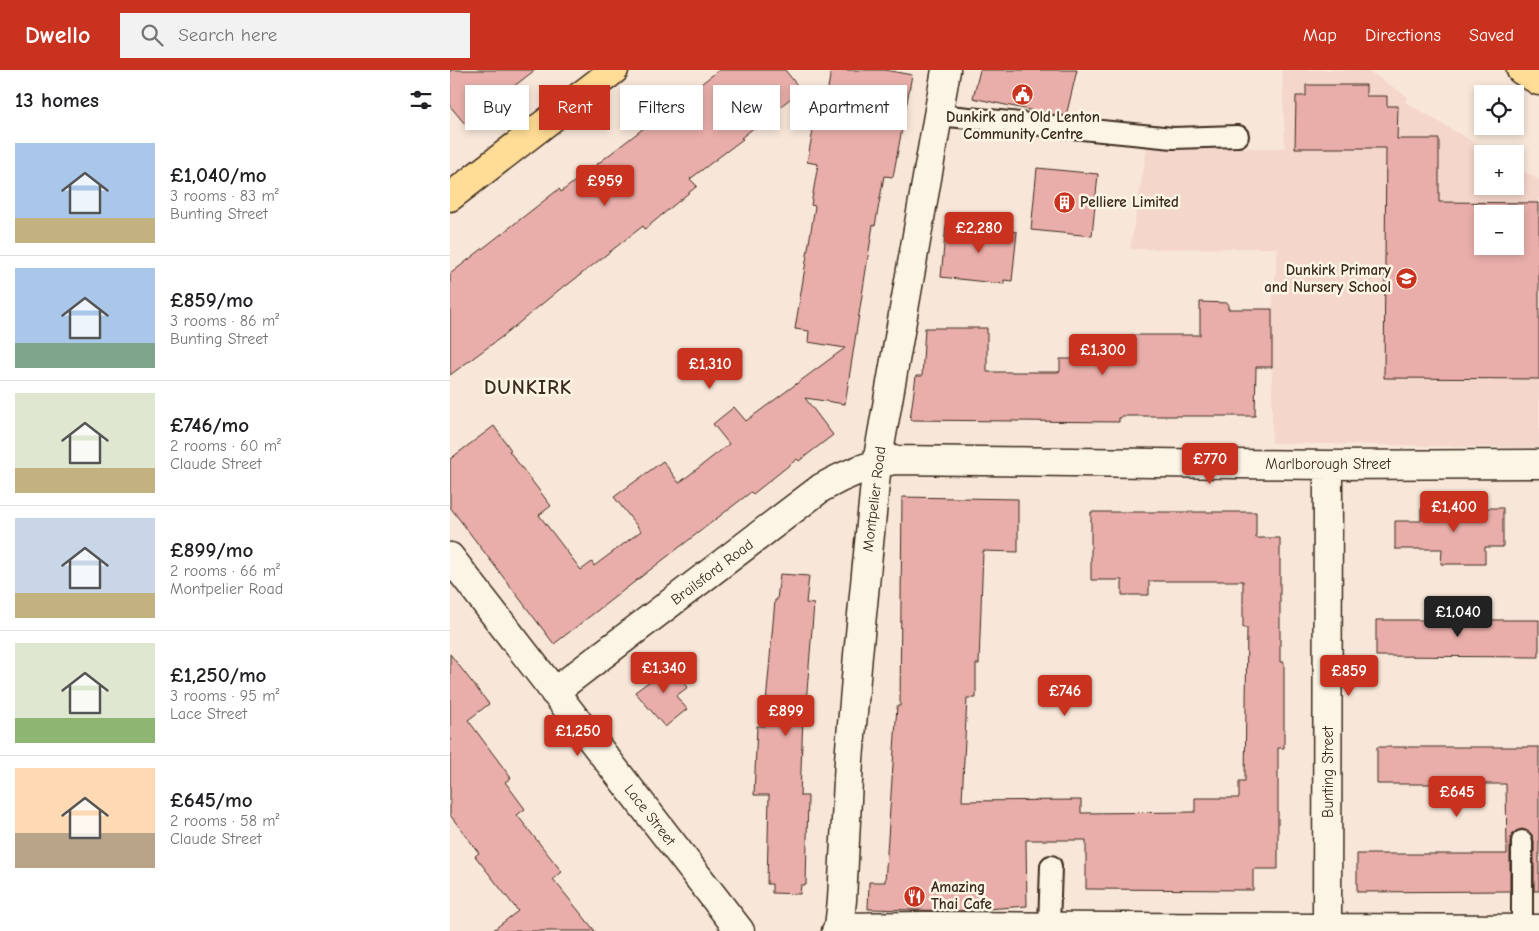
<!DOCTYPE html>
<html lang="en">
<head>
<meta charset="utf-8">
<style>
  :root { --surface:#fff; --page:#f2f2f2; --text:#202124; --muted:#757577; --line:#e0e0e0; --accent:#c8321e }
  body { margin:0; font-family:"Comic Neue",sans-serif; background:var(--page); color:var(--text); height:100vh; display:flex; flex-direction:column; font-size:19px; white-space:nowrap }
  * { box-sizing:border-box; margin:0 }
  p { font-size:16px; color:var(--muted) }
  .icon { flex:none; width:28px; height:28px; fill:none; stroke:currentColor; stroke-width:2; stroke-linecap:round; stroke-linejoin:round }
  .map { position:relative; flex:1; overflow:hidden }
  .details { display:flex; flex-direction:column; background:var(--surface); width:450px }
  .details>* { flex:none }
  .guide { position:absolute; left:15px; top:15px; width:475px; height:45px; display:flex; gap:10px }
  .fabs { position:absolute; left:1024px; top:15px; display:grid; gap:10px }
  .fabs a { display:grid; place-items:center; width:50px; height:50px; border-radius:0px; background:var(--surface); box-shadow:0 2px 8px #0003; font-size:25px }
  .price { position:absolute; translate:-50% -42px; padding:0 11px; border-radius:5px; background:var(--accent); color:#fff; font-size:16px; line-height:32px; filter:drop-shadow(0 1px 2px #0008) }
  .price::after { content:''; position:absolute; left:50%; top:30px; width:15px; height:11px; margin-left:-8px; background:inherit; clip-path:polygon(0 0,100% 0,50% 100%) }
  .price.selected { background:#222; color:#fff }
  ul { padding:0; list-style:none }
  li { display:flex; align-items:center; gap:15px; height:125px; padding:0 15px }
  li+li { border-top:1px solid var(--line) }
  li span { display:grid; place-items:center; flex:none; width:140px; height:100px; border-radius:0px; color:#555 }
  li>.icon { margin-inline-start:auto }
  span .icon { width:60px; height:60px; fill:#fffc; stroke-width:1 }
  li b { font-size:21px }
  h2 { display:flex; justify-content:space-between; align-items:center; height:60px; padding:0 15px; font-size:21px }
  .tag { padding:0 18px; border-radius:0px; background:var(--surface); box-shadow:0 2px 8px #0003; font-size:18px; line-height:45px }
  .tag.selected { background:var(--accent); color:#fff }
  header { display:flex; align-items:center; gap:30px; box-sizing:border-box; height:70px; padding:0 25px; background:var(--accent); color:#fff }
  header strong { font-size:24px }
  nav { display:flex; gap:28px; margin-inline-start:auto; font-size:18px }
  .search { width:350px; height:45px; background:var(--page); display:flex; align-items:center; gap:12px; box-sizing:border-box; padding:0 18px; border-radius:0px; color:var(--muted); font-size:19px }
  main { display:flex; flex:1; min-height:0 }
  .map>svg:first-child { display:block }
  .built { fill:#f4d6cb; fill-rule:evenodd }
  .building { fill:#e9aea9; stroke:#3b2a1e; fill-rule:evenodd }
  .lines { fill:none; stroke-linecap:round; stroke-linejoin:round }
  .lane-casing { stroke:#3b2a1e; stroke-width:24 }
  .street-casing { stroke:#3b2a1e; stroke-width:31 }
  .primary-casing { stroke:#3b2a1e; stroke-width:31 }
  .highway-casing { stroke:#3b2a1e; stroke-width:31 }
  .lane { stroke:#fcf5e5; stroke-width:20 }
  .street { stroke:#fcf5e5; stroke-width:28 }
  .primary { stroke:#ffdd96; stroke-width:28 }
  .highway { stroke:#ffdd96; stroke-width:28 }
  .labels { text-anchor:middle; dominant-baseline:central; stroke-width:5; stroke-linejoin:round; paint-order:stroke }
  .poi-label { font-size:15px; font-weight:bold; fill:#3b2a1e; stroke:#fcf5e5; text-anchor:start }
  .street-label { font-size:15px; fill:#3b2a1e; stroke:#fcf5e5 }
  .district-label { font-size:20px; font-weight:bold; letter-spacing:1px; fill:#3b2a1e; stroke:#fcf5e5 }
</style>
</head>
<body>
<header>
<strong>Dwello</strong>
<div class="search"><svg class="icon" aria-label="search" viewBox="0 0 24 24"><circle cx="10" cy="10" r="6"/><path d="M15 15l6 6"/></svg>Search here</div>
<nav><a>Map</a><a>Directions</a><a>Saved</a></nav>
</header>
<main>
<section class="details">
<h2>13 homes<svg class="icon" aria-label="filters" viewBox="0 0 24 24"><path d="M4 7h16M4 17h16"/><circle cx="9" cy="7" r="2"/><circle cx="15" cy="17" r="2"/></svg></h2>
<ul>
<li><span style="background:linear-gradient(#a9c7e8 75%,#c2b280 0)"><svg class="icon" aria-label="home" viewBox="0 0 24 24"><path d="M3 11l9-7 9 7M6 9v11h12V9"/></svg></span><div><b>£1,040/mo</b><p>3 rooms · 83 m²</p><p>Bunting Street</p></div></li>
<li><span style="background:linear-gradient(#a9c7e8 75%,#7fa58c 0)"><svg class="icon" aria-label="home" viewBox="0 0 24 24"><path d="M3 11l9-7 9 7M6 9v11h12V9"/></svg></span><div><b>£859/mo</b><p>3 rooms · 86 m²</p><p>Bunting Street</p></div></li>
<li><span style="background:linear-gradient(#dfe7d0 75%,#c2b280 0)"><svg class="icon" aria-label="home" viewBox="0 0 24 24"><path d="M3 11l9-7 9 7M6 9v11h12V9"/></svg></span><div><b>£746/mo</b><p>2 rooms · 60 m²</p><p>Claude Street</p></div></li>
<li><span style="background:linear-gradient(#c9d6e8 75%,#c2b280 0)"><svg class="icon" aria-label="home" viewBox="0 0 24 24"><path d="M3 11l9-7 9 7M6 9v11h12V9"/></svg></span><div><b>£899/mo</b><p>2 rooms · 66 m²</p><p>Montpelier Road</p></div></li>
<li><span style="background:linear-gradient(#dfe7d0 75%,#8fb573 0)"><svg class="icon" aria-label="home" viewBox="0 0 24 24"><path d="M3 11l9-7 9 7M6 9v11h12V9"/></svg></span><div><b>£1,250/mo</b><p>3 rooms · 95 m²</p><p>Lace Street</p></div></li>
<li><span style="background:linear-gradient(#ffd9b3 65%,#b9a48a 0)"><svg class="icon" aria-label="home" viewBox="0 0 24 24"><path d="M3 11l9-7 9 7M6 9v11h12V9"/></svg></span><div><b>£645/mo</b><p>2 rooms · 58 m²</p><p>Claude Street</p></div></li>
</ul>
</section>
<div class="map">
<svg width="1089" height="861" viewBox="0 0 1089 861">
  <rect width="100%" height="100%" fill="#f8e7d9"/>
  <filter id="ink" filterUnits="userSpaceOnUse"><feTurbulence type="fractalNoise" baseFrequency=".02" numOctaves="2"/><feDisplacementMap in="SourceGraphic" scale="10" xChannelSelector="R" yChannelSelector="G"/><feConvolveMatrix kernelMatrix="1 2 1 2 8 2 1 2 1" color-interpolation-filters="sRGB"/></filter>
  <g filter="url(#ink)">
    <path class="built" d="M832,0H917L958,27L955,32L1044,84H1032V116H1065V96L1089,110V378L822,373V239L828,178L680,179L697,78H835ZM1032,144H1065V176H1032Z"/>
    <path class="building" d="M0,0H85L15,54L0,36Z
      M269,0H335L351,20L291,68L293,69L240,109L247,116L195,159L193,156L116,216L115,215L53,266L0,305V204L109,119L111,122Z
      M381,0H435L462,5L443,107L434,106L425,156L423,155L395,334L355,328L383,365L349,391L347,389L303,424L301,422L104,574L0,437V389L44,356L61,380L59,381L101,436L89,445L131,500L142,492L144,496L191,461L164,427L213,391L229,413L279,374L263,354L284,337L296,351L395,278L358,272L359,261L345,259L365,136L361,135L368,94L357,92L367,40L373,48Z
      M530,0H627L616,46L593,43L523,28Z
      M856,15H916V26H937V36H948L947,69H989V132L1089,133V309L934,308L936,78H845L846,26H856ZM1032,144H1065V176H1032Z
      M587,98L648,104L642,166L581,160Z
      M496,155L567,162L562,211L554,210V214L491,207Z
      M750,232L778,233V239H822V297H806L805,346H671V348H669V352L460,350L466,306H472L475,258H537V302H608L610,301V289H680V265H750Z
      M452,427L568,429V482L533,481L529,594H526V628H517L512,731L631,730V743L745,742V728H789V711H795L797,558H793V511H699V525H672V510H641V442H806V468H830V592H834V678H828V799H803V820L636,819V770H576L577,836L510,841L418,839L419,812H435L447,636H450Z
      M971,438H1053V477H1035V494H991L992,479H945V451H971Z
      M330,504L359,506L356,533L364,534L355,646H353L350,726H358L356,815H351L350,824L322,823V814H317L319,725H304L307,656H314L325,530H327Z
      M926,550H1089V587L926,586Z
      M0,584L39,634L18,650L61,708L55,712L75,739L67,745L112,802L103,809L145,861H42L68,841L25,786L29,783L0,745Z
      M216,592L238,617L226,626L237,639L215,657L185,622L200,611V602Z
      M927,677H1089V821H1084V771L1082,766L1077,761L1072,759L1066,761L1062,766L1060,771V821L907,822V784H1057L1056,714H927Z"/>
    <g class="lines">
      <defs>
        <path id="lane" d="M488,45L723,68L788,66
          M1072,771V859
          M599,856L601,796"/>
        <path id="street" d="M0,487L290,861
          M104,622L371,418C394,405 418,395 444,390L878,395L1089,394
          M389,857L476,856L1089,859
          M877,858L878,395
          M386,861L389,857L392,830L399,690L408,585L427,393L496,0"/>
        <path id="primary" d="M0,127L164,0"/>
        <path id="highway" d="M1071,0L1089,11"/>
      </defs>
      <use href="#lane" class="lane-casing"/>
      <use href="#street" class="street-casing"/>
      <use href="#primary" class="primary-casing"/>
      <use href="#highway" class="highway-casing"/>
      <use href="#lane" class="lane"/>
      <use href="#street" class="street"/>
      <use href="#primary" class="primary"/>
      <use href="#highway" class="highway"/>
    </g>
  </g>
  <defs>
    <symbol id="civic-disc" viewBox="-11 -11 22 22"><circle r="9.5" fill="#c8321e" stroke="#fcf5e5"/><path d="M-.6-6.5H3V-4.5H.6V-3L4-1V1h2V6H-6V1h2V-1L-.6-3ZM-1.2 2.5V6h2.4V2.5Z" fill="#fff"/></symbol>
    <symbol id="building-disc" viewBox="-11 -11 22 22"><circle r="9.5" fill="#c8321e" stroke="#fcf5e5"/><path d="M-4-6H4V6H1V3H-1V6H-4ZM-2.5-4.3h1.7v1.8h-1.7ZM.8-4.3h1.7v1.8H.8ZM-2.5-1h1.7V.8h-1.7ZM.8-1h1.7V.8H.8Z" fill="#fff"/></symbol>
    <symbol id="school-disc" viewBox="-11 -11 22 22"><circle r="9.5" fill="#c8321e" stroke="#fcf5e5"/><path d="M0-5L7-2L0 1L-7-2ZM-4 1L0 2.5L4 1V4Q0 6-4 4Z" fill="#fff"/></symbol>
    <symbol id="restaurant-disc" viewBox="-11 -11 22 22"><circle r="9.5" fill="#c8321e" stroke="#fcf5e5"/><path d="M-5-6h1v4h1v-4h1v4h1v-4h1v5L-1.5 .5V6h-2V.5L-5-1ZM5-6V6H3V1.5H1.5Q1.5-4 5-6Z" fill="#fff"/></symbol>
  </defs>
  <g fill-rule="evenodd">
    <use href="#civic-disc" x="560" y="12" width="25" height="25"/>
    <use href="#building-disc" x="602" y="120" width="25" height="25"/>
    <use href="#school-disc" x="944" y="196" width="25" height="25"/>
    <use href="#restaurant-disc" x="452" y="814" width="25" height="25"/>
  </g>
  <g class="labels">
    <g class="poi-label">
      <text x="573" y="47" text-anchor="middle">Dunkirk and Old Lenton<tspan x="573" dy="17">Community Centre</tspan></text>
      <text x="630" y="132">Pelliere Limited</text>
      <text x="941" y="200" text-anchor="end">Dunkirk Primary<tspan x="941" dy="17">and Nursery School</tspan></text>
      <text x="481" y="817">Amazing<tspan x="481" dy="17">Thai Cafe</tspan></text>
    </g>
    <g class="street-label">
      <text x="878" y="394">Marlborough Street</text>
      <text transform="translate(424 429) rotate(-83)">Montpelier Road</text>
      <text transform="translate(262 502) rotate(-37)">Brailsford Road</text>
      <text transform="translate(878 702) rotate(-90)">Bunting Street</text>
      <text transform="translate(200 745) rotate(52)">Lace Street</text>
    </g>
    <g class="district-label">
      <text x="78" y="317">DUNKIRK</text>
    </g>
  </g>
</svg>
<div class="fabs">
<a><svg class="icon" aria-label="locate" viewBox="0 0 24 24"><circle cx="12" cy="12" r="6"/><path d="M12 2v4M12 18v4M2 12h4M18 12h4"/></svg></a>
<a>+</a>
<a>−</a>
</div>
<b class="price" style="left:155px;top:137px">£959</b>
<b class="price" style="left:529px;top:184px">£2,280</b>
<b class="price" style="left:653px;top:306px">£1,300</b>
<b class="price" style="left:260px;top:320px">£1,310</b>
<b class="price" style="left:760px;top:415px">£770</b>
<b class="price" style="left:1004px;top:463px">£1,400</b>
<b class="price selected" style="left:1008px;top:568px">£1,040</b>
<b class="price" style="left:214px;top:624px">£1,340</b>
<b class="price" style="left:899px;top:627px">£859</b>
<b class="price" style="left:615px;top:647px">£746</b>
<b class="price" style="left:336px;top:667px">£899</b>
<b class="price" style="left:128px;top:687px">£1,250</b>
<b class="price" style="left:1007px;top:748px">£645</b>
<div class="guide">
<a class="tag">Buy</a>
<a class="tag selected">Rent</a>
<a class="tag">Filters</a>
<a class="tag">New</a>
<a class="tag">Apartment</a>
</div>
</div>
</main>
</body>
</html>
